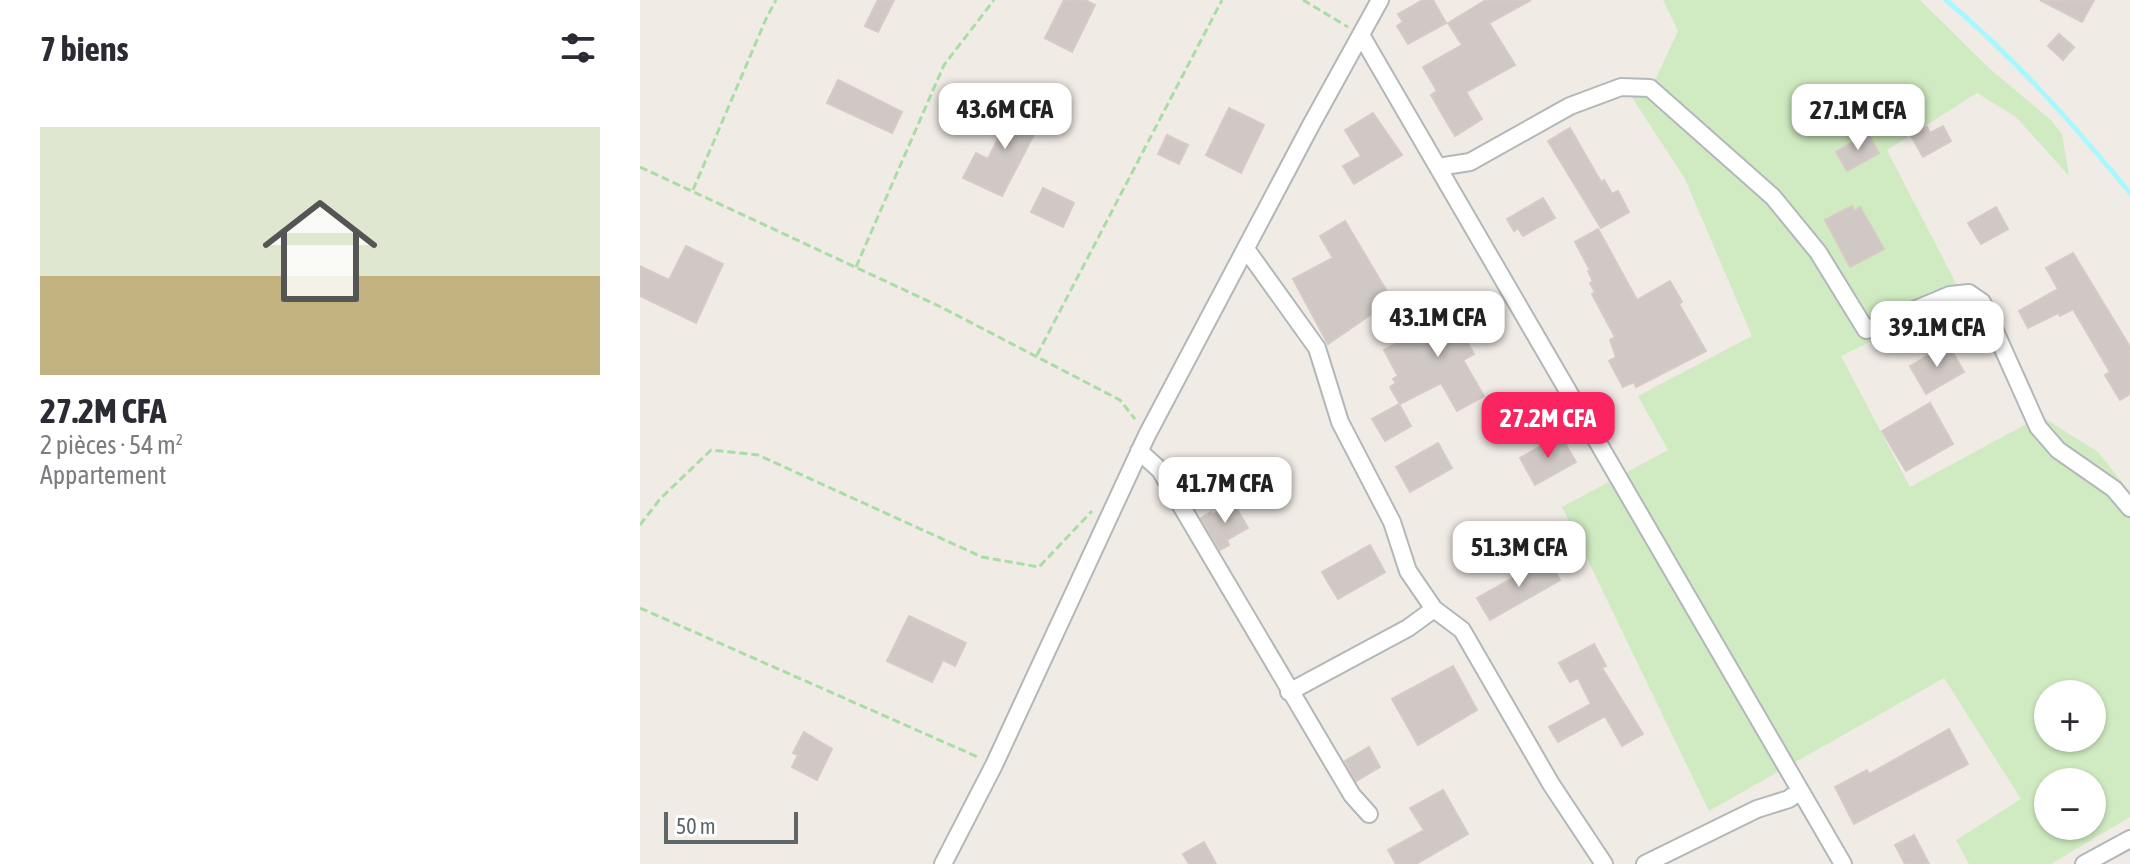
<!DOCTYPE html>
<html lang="fr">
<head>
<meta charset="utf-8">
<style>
  :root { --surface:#fff; --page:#f2f2f3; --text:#2b2b33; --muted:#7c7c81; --accent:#fa2460 }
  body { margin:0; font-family:"Asap Condensed",sans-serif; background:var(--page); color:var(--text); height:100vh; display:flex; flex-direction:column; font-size:30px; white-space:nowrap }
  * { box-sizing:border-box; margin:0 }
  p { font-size:26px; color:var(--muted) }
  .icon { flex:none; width:44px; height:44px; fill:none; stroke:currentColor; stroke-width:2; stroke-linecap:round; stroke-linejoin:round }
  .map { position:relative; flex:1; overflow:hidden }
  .sheet { display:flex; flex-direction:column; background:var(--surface); width:640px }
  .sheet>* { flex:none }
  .buttons { position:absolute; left:1394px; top:680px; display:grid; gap:16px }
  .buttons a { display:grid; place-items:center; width:72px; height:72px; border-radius:50%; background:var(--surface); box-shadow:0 2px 6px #0004; font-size:40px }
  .scale { position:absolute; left:24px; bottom:20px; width:134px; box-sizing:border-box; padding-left:8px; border:4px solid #5e6668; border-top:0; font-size:22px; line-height:28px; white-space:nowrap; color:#5e6668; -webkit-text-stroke:6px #fff; paint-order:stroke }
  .price { position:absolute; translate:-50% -68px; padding:0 18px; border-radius:16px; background:#fff; color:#222; font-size:26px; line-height:52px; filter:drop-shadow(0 2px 4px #0008) }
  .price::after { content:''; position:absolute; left:50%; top:48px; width:24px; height:18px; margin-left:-12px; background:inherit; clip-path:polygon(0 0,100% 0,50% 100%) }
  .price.selected { background:var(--accent); color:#fff }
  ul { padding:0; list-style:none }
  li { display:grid; align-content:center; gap:16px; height:424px; padding:0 40px }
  li span { display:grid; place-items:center; height:248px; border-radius:0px; color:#555 }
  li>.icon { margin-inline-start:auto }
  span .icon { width:144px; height:144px; fill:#fffc; stroke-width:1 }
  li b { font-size:34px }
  h2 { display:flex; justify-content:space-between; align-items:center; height:96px; padding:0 40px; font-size:34px }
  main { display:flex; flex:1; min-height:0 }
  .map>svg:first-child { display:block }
  .green { fill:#d0ebc1; fill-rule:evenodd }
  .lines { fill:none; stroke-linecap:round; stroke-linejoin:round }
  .stream { stroke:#a9f8ff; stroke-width:5 }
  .building { fill:#cfc8c5; stroke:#d7cac4; stroke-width:2 }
  .minor-casing { stroke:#b2b8ba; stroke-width:20 }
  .path { stroke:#a8dea3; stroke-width:3; stroke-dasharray:8 4; stroke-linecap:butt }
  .minor { stroke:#fff; stroke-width:16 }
</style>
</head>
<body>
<main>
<section class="sheet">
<h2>7 biens<svg class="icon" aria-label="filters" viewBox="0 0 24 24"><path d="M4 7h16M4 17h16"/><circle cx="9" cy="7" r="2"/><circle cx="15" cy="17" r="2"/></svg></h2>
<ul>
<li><span style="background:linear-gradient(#dfe7d0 60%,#c2b280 0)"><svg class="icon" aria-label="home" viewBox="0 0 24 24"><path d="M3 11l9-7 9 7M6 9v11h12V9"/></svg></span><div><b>27.2M CFA</b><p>2 pièces · 54 m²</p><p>Appartement</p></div></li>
</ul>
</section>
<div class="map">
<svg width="1490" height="864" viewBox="0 0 1490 864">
  <rect width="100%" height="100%" fill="#f1ebe6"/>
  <path class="green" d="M1023,0H1280L1350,69L1411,120L1422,134L1429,176L1376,117L1337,93L1247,150L1323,297L1201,356L1270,487L1401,416L1458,452L1490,492V817L1411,864H1329L1316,840L1381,799L1304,678L1069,811L922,507L1028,450L998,396L1112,336L1045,179L991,96L1016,78L1038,31ZM1408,694H1452V738H1408ZM1408,782H1452V826H1408Z"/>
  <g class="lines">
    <path class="stream" d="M1306,0C1374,57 1434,125 1490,193"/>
  </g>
  <path class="building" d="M238,0H254L238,32L225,26Z
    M424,0H445L455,5L432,52L405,38Z
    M783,0H793L806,23L768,44L757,26L763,22L758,14Z
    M846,0H891L849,23L875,65L826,92L842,119L815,136L791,95L797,91L783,67L822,45L808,23Z
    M1400,0H1454L1442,22Z
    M1419,34L1434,47L1423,60L1408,46Z
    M198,80L262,112L252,133L187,103Z
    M376,102L404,115L362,196L323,178L336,153L348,159Z
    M589,108L624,125L601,173L566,155Z
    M733,113L762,155L714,184L703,166L721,156L705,130Z
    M1303,126L1311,141L1283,157L1271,136L1287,127L1290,133Z
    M930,128L961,182L964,180L972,194L978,191L989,212L961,228L908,141Z
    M1228,134L1239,153L1207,171L1196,152Z
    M527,135L548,145L539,164L518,154Z
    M403,188L434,203L423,227L391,212Z
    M903,198L915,218L883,236L878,228L874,231L867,219Z
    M1212,206L1214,211L1220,207L1244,249L1210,267L1185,220Z
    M1356,207L1368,229L1341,244L1328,223Z
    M705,221L752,300L688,344L653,279L693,258L680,236Z
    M958,229L997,300L1030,281L1042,302L1039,304L1066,351L996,387L994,382L983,387L969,361L976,357L970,340L975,337L952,294L955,292L950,283L953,281L948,271L950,270L935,242Z
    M46,246L83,264L56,323L0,296V266L29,280Z
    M1433,253L1490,347V394L1480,400L1465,375L1470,372L1433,309L1420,316L1418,313L1388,328L1379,311L1418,289L1406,268Z
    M842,298L851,314L821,331L834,354L823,360L844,396L817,411L801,383L760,404L750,387L756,383L753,379L758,376L744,350Z
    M1308,344L1324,372L1286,394L1270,366Z
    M1290,403L1313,444L1266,471L1242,431Z
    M759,404L771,426L745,441L732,419Z
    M920,435L936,462L895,485L880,458Z
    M798,443L812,468L770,492L756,467Z
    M594,504L608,528L587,540L589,545L580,550L561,518L571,512L572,515Z
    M730,545L745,572L698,599L682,572Z
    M908,558L920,580L850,620L837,598Z
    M269,616L326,643L315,666L303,660L292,682L247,661Z
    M954,644L966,666L962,668L1003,734L982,746L965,716L918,742L909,727L951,704L938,678L930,682L919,663Z
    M813,666L837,710L778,745L752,699Z
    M1309,729L1328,764L1214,824L1195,787L1227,770L1229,774Z
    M164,732L192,749L177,780L152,767L158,755L153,753Z
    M729,747L740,767L716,781L705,761Z
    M803,790L828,834L776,864H756L748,850L784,830L770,808Z
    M1274,835L1289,864H1265L1255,845Z
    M564,842L576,864H549L543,854Z"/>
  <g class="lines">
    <defs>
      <path id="minor" d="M721,35L1203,864
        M798,167L830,162L930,106L981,87L1010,88L1133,197L1178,252L1226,330L1310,295L1329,293L1342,302L1398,427L1418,450L1474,489L1490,508
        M606,249L677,348L700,422L752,522L768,571L794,609L822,630L911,784L964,864
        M499,451L520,470L712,795L729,814
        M649,692L768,628L794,609
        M303,864L354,765L507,435L671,125L740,0
        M1005,864L1117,809L1149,799L1160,790
        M1444,864L1490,839"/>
    </defs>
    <use href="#minor" class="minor-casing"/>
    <path class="path" d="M663,0L708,27
      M0,167L301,307L480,400L495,419
      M53,190L126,19L136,0
      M216,267L304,65L354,0
      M397,355L582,0
      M0,525L20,499L71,450L118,455L342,557L399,567L452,511
      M0,608L340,758"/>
    <use href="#minor" class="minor"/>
  </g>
</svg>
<div class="buttons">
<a>+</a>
<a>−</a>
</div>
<div class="scale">50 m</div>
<b class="price" style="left:365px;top:151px">43.6M CFA</b>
<b class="price" style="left:1218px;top:152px">27.1M CFA</b>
<b class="price" style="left:798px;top:359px">43.1M CFA</b>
<b class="price" style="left:1297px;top:369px">39.1M CFA</b>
<b class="price selected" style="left:908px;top:460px">27.2M CFA</b>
<b class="price" style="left:585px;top:525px">41.7M CFA</b>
<b class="price" style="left:879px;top:589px">51.3M CFA</b>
</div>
</main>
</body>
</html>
